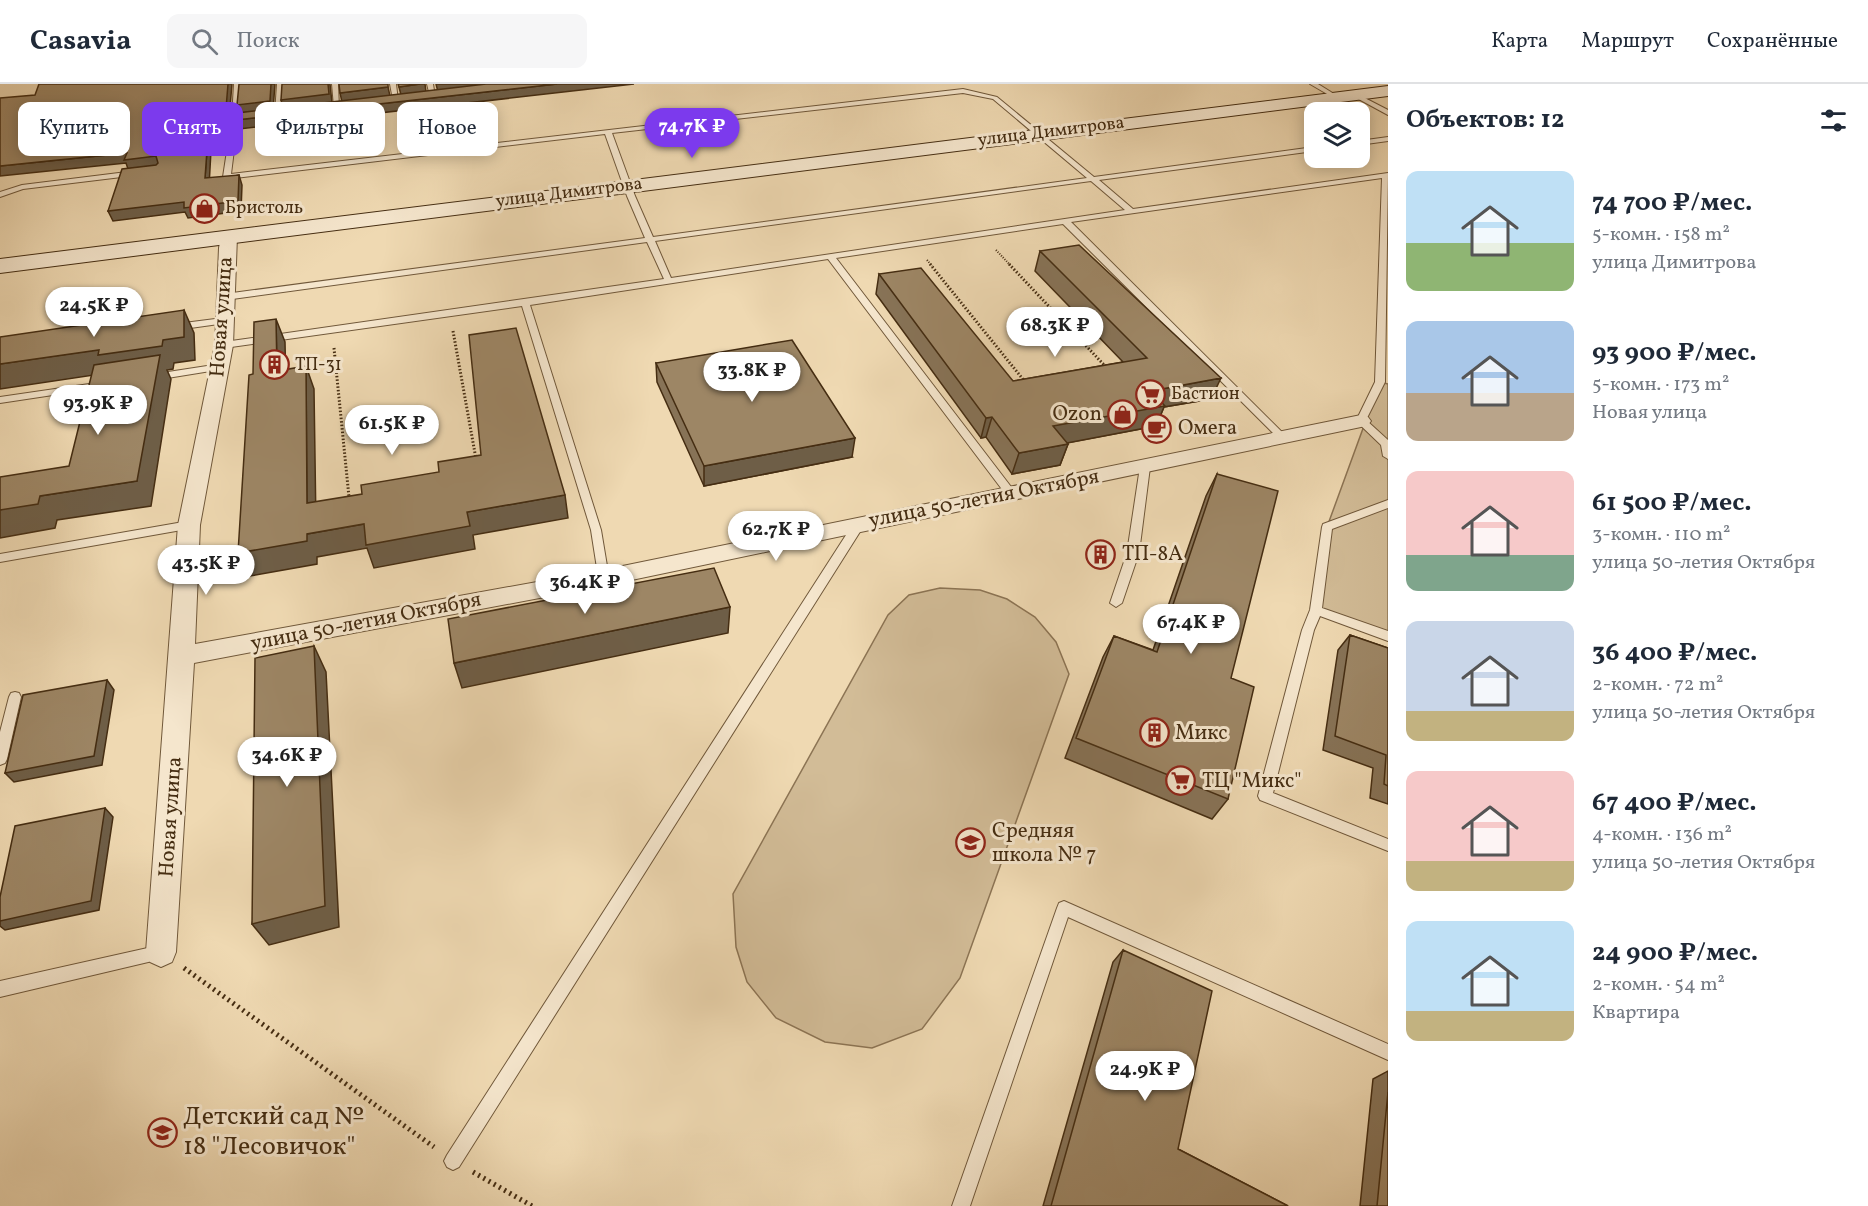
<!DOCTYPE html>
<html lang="ru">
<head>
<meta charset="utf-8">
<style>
  :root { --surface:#fff; --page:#f6f6f7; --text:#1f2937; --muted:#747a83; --line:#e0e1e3; --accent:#7c3aed }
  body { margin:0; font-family:Vollkorn,serif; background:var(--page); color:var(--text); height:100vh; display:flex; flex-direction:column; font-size:22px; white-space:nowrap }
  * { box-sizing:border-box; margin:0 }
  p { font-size:20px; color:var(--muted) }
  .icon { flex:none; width:33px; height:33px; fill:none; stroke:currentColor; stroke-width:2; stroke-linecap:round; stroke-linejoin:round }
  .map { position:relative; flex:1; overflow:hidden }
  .side { display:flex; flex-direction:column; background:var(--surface); width:480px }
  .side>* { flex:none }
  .top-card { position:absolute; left:18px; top:18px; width:570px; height:54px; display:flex; gap:12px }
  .controls { position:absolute; left:1304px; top:18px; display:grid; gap:12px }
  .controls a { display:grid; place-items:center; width:66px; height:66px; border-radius:12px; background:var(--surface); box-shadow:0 3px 15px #0003; font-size:30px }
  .price { position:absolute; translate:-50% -51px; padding:0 14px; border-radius:21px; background:#fff; color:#222; font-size:20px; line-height:39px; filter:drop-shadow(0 2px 3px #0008) }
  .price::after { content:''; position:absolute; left:50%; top:36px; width:18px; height:14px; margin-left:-9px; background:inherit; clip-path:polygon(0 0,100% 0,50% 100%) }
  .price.current { background:var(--accent); color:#fff }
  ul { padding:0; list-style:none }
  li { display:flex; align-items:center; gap:18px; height:150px; padding:0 18px }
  li span { display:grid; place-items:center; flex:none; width:168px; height:120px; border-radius:12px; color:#555 }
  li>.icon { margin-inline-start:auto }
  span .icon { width:72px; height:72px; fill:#fffc; stroke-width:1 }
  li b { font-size:26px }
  h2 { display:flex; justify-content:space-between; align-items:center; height:72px; padding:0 18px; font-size:26px }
  .chip { padding:0 21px; border-radius:12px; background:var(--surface); box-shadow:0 3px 15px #0003; font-size:21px; line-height:54px }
  .chip.current { background:var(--accent); color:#fff }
  header { display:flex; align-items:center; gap:36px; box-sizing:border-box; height:84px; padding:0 30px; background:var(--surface); border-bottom:2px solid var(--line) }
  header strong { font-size:28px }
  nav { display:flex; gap:33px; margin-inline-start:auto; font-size:21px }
  .search { width:420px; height:54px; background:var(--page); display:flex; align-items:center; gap:15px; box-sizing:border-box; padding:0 21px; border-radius:12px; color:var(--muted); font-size:22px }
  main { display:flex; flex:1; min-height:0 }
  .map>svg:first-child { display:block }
  .green { fill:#d2bc97; stroke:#8c7454; stroke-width:1.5 }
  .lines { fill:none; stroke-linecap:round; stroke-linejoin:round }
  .lane-casing { stroke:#70583a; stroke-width:2 }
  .street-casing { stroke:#70583a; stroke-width:2 }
  .secondary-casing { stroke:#452d12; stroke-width:2 }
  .path-far2 { stroke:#452d12; stroke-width:2; stroke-dasharray:1 1.5; stroke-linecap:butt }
  .path-far1 { stroke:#452d12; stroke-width:3; stroke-dasharray:1.5 2; stroke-linecap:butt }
  .path { stroke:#452d12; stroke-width:5; stroke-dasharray:2 4; stroke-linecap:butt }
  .lane { fill:#f5e6cd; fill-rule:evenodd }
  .street { fill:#f5e6cd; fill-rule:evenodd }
  .secondary { fill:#f5e6cd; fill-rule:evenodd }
  .wall { fill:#877357; stroke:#452d12; stroke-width:1.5 }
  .shaded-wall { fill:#6e5e47; stroke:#452d12; stroke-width:1.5 }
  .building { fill:#9d8665; stroke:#452d12; stroke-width:1.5 }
  .labels { text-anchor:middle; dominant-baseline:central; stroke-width:6; stroke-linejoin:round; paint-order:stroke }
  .far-street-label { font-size:18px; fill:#452d12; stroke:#f5e6cd }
  .far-poi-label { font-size:18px; fill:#452d12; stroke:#f5e6cd; text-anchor:start }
  .street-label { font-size:21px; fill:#452d12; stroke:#f5e6cd }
  .poi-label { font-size:21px; fill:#452d12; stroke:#f5e6cd; text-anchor:start }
  .near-poi-label { font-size:26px; fill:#452d12; stroke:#f5e6cd; text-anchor:start }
</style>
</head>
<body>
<header>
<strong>Casavia</strong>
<div class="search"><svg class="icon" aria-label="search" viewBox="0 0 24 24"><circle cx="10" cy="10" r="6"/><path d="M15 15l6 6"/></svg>Поиск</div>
<nav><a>Карта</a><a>Маршрут</a><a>Сохранённые</a></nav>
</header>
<main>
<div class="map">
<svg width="1388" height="1122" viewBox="0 0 1388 1122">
  <rect width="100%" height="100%" fill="#efd9b2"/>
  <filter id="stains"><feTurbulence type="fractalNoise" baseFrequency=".00333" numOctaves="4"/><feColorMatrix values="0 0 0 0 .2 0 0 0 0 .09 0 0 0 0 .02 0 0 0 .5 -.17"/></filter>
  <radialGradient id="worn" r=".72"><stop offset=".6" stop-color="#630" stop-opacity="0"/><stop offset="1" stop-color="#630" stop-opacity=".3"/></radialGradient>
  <path class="green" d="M1380,298L1388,300V552L1316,526L1327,443Z
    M940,504L980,506L1007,515L1035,533L1056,558L1069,590L960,894L922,945L872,964L825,958L776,934L747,898L736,863L733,810L888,531L909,511Z"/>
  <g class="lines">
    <defs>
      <path id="lane" d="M234,0H240L238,34L231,90L963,5L997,13L1094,93L1314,63V67L1099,96L1133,125L1388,89L1385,298L1366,336L1388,356V375L1383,372L1381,361L1356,337L1375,298L1382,94L1071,138L1286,352V356H1280L1063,140L836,174L1015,408L1016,410L1015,412H1007L828,175L530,221L601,446L609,494L607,497H599L591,446L522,222L224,264L220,261L224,258L664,195L647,158L225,216L221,213L225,210L645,154L627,112L605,50L227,95L223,93L232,34ZM963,9L993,15L1087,94L653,153L635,112L612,49ZM1091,97L1125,126L671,194L655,157Z
        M277,0H283L281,30L278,32L275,30Z
        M332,0H338L339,24L334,23Z
        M390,0H396L398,17L393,16Z
        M427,0H433L435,13L430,12Z
        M1310,0H1318L1339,13L1334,14Z
        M1353,10H1357L1388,26V31L1353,12Z
        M1388,53V57L1359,61V57Z
        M135,87H138V91L23,105L0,113V108L22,101Z
        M223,234L226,235V239L176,246L172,243L176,240Z
        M220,280L223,281V285L155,296L150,293L155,290Z
        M103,298L108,301L106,303L0,319V313Z
        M1145,380L1150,383L1139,469L1122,519L1116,523L1110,519L1127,469L1140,383Z
        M1388,416V424L1332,445L1322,524L1388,547V557L1320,532L1314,546L1273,709L1388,755V767L1260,716L1258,712L1302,546L1310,526L1322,443L1323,440Z
        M859,436L863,437L864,440L863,443L459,1083L453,1086L447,1083L444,1077L447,1071L855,437Z
        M189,437L194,441L193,444L0,478V470Z
        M15,608L19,609L21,613L7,675L5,679L0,681V648L9,613L11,609Z
        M1064,817L1388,960V976L1068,833L970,1122H952L1057,824L1059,819Z
        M161,861L166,863L169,868L166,873L161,875L0,913V897Z"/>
      <path id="street" d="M229,147L237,152L233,261L200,441L195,560L603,486L1361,331L1368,333L1371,337L1368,341L1361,343L603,502L194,579L176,868L172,878L161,883L150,878L146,868L178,441L215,261L219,164L221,152Z"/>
      <path id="secondary" d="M1388,2V12L0,189V175Z"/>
    </defs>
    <use href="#lane" class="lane-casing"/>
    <use href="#street" class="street-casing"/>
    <use href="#secondary" class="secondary-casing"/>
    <path class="path-far2" d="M996,166L1011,182
      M927,176L932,182"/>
    <path class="path-far1" d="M930,180L1026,299
      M1009,180L1106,283
      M453,247L476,375
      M334,264L349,413"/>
    <path class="path" d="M184,884L434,1063
      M473,1088L532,1122"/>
    <use href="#lane" class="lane"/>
    <use href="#street" class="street"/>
    <use href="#secondary" class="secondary"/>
  </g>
  <path class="wall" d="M1040,167L1211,315L1164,323L1156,342L1066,359L1068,360L1060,381L1012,390L986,353L981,354L876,210L879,190L1013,297L1123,278L1035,187Z
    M656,279L852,373L704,402L657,298Z
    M1217,390L1231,594L1228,715L1212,735L1065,674L1103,573L1114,552L1153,566L1206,412Z
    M1350,551L1388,564V720L1370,714L1373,684L1323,666L1338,566Z
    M1123,866L1178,1065L1288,1122H1043L1113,878Z
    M1388,987V1122H1360L1373,995Z"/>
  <path class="shaded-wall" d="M228,0H232L228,46L212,48L209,103L205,94L209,39Z
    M271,0H275L273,26L240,29L237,21Z
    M328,0H330L332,19L283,24L281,16Z
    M420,0H425L426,8L401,11L399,3Z
    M436,0H503L438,8Z
    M557,0H634L239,45L236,36Z
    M388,3L390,12L342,18L340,9Z
    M127,69L156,72L160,82L128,85L126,79L0,92V82Z
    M239,91L242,101L241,127L188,134L185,128L113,137L108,127Z
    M184,226L194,249L195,276L174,279L173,285L167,286L171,295L151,422L57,436L55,444L0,454V426L40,412L137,397L107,289L0,305V280L163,256Z
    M276,235L285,258L286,309L277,287Z
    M306,282L314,305L316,442L307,419Z
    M1221,294L1211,315L1164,323L1156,342L1046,363L1053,342L1151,307Z
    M992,333L986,353L981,354L986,334Z
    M855,354L852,373L704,402V382Z
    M1068,360L1060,381L1012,390L1019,369Z
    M565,411L568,434L473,451L475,465L374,484L367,464L317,473V480L250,492L238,469L307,450L364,440L467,428Z
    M730,523L728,549L462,604L454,579Z
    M314,562L326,588L339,843L269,861L252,840Z
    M107,596L114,606L102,681L14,698L5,689Z
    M105,724L113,733L99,826L5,846L0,842V837Z"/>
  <path class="building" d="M39,0H228L225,37L209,39L205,94L239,91L238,117L184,124V118L108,127L122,85L156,81L158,79L156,72L124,76L127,69L0,82V14L35,11Z
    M239,0H271L270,17L237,21Z
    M282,0H328L329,10L281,16Z
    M339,0H388V3L340,9Z
    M398,0H420L399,3Z
    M486,0H557L236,36L237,29Z
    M1079,161L1221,294L1151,307L1165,322L1053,342L1068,360L1019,369L992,333L986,334L879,190L921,184L1013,297L1147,274L1040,167Z
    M184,226V253L163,256L162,262L98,271L99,266L0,280V253Z
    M276,235L277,287L306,282L307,419L362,410L361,401L439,388L438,378L481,371L469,251L516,244L565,411L467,428L470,442L366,461L364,440L307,450V457L238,469L249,291L253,290L254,238Z
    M792,256L855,354L704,382L656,279Z
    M160,271L137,397L40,412L38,420L0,426V393L69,382L94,281Z
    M1217,390L1278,407L1231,594L1254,603L1228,715L1076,654L1114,552L1157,568Z
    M714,484L730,523L454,579L448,535Z
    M1350,551L1388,564V702L1384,700L1386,671L1335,652Z
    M314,562L325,822L252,840L255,574Z
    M107,596L94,672L5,689L23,611Z
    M105,724L91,817L0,837V813L15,742Z
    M1123,866L1212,907L1178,1065L1288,1122H1051Z
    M1388,1008V1122H1377Z"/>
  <defs>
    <symbol id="shop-ring" viewBox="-11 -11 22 22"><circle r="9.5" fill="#f5e6cd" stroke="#8f2418" stroke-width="1.5"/><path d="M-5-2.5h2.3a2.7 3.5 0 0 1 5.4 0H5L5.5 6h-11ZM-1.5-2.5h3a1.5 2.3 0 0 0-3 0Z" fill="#8f2418"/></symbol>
    <symbol id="building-ring" viewBox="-11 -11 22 22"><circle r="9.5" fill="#f5e6cd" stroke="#8f2418" stroke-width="1.5"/><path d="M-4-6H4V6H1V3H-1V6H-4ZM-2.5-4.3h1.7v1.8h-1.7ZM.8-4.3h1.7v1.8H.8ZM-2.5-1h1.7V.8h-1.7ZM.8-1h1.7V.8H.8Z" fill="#8f2418"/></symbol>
    <symbol id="supermarket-ring" viewBox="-11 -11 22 22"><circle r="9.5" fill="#f5e6cd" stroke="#8f2418" stroke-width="1.5"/><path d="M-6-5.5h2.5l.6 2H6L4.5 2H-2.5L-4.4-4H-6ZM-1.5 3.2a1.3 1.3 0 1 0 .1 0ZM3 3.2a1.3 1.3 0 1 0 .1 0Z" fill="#8f2418"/></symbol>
    <symbol id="cafe-ring" viewBox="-11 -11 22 22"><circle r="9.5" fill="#f5e6cd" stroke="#8f2418" stroke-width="1.5"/><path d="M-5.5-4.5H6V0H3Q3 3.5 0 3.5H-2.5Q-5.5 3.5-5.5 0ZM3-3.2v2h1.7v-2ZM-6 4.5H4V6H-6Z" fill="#8f2418"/></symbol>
    <symbol id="school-ring" viewBox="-11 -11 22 22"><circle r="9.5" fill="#f5e6cd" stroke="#8f2418" stroke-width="1.5"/><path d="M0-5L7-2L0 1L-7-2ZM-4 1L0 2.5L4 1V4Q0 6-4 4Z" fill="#8f2418"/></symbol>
  </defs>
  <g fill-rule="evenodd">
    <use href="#shop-ring" x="188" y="108" width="33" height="33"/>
    <use href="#building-ring" x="258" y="264" width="33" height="33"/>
    <use href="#supermarket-ring" x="1134" y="294" width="33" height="33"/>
    <use href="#shop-ring" x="1106" y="314" width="33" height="33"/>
    <use href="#cafe-ring" x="1140" y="328" width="33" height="33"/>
    <use href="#building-ring" x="1084" y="454" width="33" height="33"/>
    <use href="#building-ring" x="1138" y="632" width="33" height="33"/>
    <use href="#supermarket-ring" x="1164" y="680" width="33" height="33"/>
    <use href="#school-ring" x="954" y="742" width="33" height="33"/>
    <use href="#school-ring" x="146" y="1032" width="33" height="33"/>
  </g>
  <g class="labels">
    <g class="far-street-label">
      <text transform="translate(1051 48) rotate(-7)">улица Димитрова</text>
      <text transform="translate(569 109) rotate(-7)">улица Димитрова</text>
    </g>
    <g class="far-poi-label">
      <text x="225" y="124">Бристоль</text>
      <text x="295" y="281">ТП-31</text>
      <text x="1171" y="310">Бастион</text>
    </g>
    <g class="street-label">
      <text transform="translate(222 233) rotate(-86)">Новая улица</text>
      <text transform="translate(984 415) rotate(-11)">улица 50-летия Октября</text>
      <text transform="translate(366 538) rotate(-11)">улица 50-летия Октября</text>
      <text transform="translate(171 733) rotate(-86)">Новая улица</text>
    </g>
    <g class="poi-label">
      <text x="1102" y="330" text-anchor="end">Ozon</text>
      <text x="1178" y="344">Омега</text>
      <text x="1122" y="470">ТП-8А</text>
      <text x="1175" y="649">Микс</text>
      <text x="1202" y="697">ТЦ "Микс"</text>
      <text x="992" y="747">Средняя<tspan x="992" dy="24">школа № 7</tspan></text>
    </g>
    <g class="near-poi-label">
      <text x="183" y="1033">Детский сад №<tspan x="183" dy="30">18 "Лесовичок"</tspan></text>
    </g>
  </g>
  <rect width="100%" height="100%" filter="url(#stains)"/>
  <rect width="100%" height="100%" fill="url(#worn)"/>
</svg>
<div class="controls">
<a><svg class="icon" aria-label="layers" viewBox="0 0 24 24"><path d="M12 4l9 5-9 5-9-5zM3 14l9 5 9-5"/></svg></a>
</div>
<b class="price current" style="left:692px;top:75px">74.7K ₽</b>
<b class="price" style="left:94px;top:254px">24.5K ₽</b>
<b class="price" style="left:1055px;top:274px">68.3K ₽</b>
<b class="price" style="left:752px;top:319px">33.8K ₽</b>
<b class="price" style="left:98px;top:352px">93.9K ₽</b>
<b class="price" style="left:392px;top:372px">61.5K ₽</b>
<b class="price" style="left:776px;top:478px">62.7K ₽</b>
<b class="price" style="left:206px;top:512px">43.5K ₽</b>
<b class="price" style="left:585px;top:531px">36.4K ₽</b>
<b class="price" style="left:1191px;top:571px">67.4K ₽</b>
<b class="price" style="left:287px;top:704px">34.6K ₽</b>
<b class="price" style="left:1145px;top:1018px">24.9K ₽</b>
<div class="top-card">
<a class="chip">Купить</a>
<a class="chip current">Снять</a>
<a class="chip">Фильтры</a>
<a class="chip">Новое</a>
</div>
</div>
<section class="side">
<h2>Объектов: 12<svg class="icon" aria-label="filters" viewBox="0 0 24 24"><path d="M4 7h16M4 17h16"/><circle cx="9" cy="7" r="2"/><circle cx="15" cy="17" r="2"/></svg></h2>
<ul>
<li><span style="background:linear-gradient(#bfe0f5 60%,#8fb573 0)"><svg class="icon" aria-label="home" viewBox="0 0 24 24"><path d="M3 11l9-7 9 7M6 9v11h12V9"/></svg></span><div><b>74 700 ₽/мес.</b><p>5-комн. · 158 m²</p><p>улица Димитрова</p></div></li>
<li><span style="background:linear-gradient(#a9c7e8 60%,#b9a48a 0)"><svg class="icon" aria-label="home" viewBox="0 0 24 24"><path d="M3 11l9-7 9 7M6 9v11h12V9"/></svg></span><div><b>93 900 ₽/мес.</b><p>5-комн. · 173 m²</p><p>Новая улица</p></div></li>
<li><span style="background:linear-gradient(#f6c9c9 70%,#7fa58c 0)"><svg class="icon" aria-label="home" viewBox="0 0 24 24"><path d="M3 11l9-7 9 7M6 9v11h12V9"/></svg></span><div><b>61 500 ₽/мес.</b><p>3-комн. · 110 m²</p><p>улица 50-летия Октября</p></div></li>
<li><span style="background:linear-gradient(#c9d6e8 75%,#c2b280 0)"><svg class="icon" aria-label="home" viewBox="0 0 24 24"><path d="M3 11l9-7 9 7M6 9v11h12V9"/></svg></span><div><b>36 400 ₽/мес.</b><p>2-комн. · 72 m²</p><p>улица 50-летия Октября</p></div></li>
<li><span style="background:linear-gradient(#f6c9c9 75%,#c2b280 0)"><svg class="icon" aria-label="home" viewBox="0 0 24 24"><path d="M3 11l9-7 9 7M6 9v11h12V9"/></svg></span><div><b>67 400 ₽/мес.</b><p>4-комн. · 136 m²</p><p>улица 50-летия Октября</p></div></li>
<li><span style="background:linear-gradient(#bfe0f5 75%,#c2b280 0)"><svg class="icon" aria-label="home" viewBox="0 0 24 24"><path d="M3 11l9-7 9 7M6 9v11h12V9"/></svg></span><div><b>24 900 ₽/мес.</b><p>2-комн. · 54 m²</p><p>Квартира</p></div></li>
</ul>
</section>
</main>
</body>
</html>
